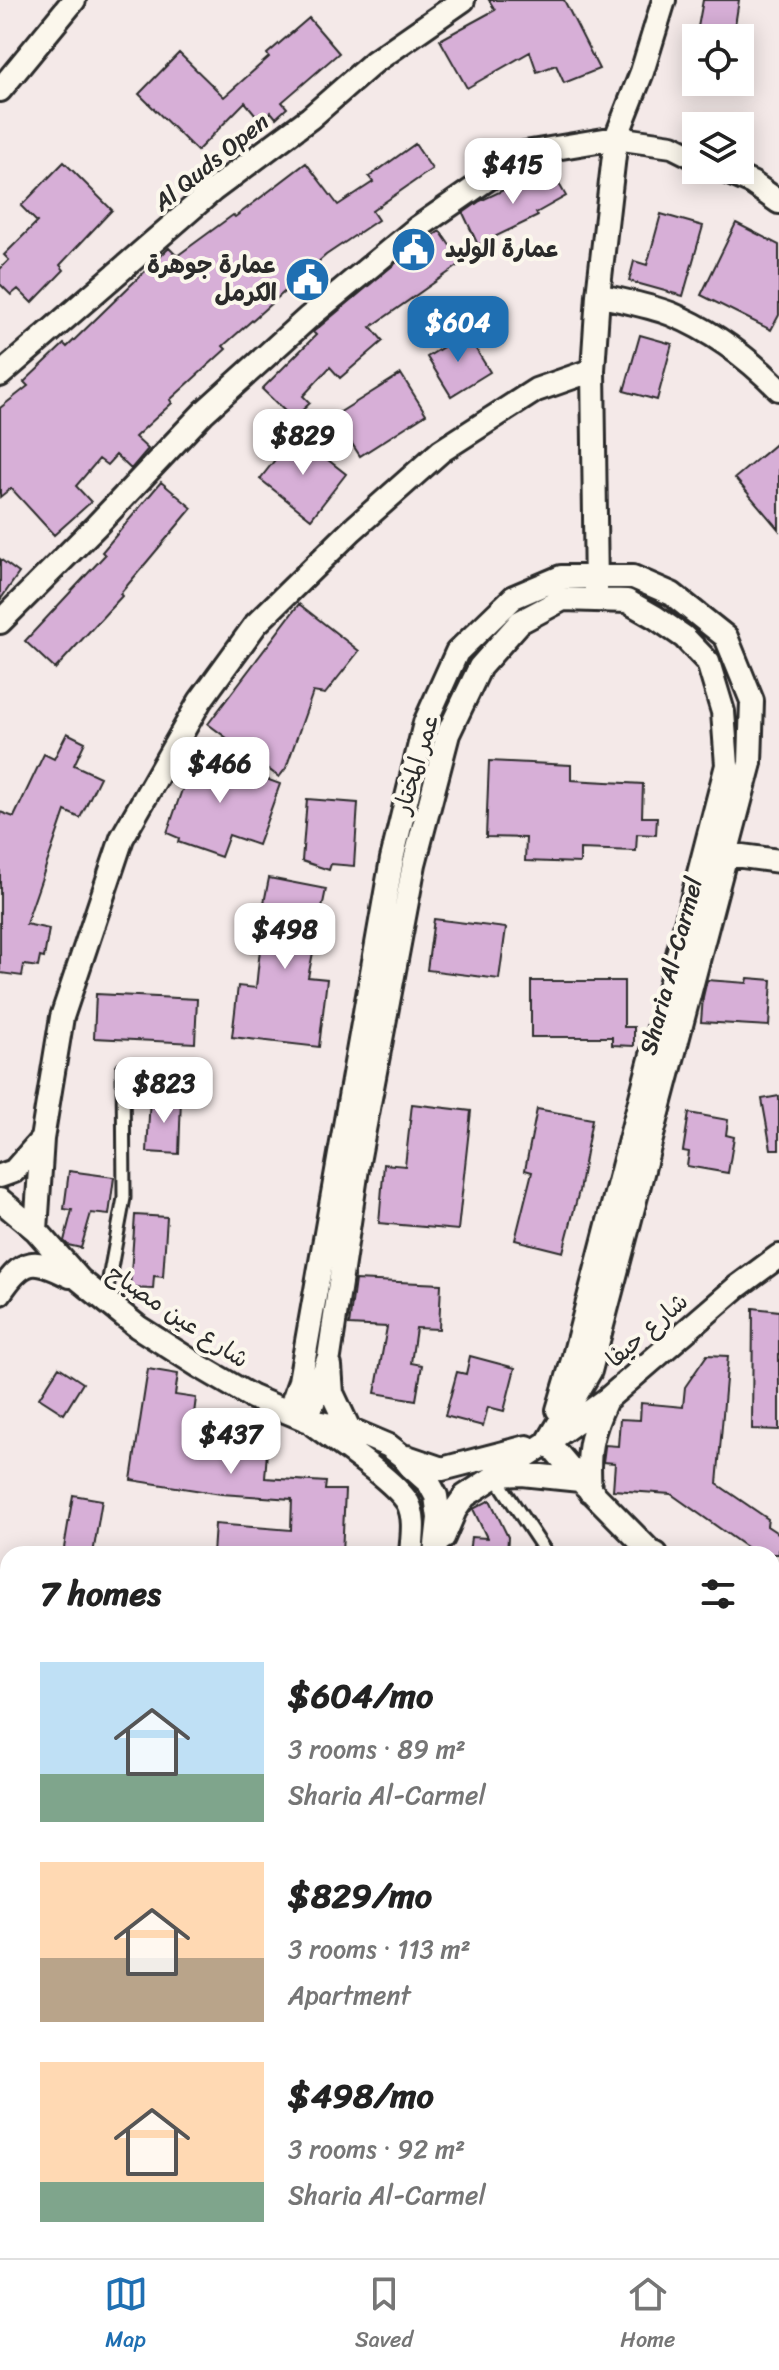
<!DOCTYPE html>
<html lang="en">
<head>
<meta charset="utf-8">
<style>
  :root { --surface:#fff; --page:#f6f6f6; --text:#222; --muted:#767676; --line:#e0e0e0; --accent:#1f6fb2 }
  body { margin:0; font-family:Sriracha,"Playpen Sans Arabic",sans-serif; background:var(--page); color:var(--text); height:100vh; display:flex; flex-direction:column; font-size:30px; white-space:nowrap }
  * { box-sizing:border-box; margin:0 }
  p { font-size:26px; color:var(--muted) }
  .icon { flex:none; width:44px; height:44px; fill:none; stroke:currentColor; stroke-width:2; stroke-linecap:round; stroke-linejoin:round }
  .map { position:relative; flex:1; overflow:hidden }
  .sheet { position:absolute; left:0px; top:1546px; width:780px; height:712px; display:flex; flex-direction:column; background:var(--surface); border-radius:24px 24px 0 0; box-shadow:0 4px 20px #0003 }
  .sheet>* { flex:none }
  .controls { position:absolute; left:682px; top:24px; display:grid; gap:16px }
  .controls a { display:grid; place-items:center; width:72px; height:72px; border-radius:0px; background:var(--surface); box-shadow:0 4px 20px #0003; font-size:40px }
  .price { position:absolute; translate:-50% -68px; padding:0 18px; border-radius:16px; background:#fff; color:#222; font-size:26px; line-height:52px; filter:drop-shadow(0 2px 4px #0008) }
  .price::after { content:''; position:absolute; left:50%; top:48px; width:24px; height:18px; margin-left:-12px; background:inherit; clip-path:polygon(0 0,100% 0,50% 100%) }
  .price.selected { background:var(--accent); color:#fff }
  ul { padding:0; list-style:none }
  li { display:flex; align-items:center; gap:24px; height:200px; padding:0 40px }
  li span { display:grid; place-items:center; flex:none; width:224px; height:160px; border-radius:0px; color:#555 }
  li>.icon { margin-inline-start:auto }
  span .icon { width:96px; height:96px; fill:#fffc; stroke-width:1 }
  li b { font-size:34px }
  h2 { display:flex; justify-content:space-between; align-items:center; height:96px; padding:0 40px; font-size:34px }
  .tabs { display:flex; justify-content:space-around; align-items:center; height:112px; border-top:2px solid var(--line); background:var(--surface); font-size:22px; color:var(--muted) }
  .tabs a { display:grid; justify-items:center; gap:4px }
  .tabs .selected { color:var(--accent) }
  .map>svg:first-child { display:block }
  .building { fill:#d7afd7; stroke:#2b2b2b; stroke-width:2 }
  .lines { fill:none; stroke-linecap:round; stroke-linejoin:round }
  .service-casing { stroke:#2b2b2b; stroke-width:17 }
  .minor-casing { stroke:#2b2b2b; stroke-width:28 }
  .secondary-casing { stroke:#2b2b2b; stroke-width:38 }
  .service { stroke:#fbf7ec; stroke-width:11 }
  .minor { stroke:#fbf7ec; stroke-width:22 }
  .secondary { stroke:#fbf7ec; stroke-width:32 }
  .labels { text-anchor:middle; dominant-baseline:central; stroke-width:8; stroke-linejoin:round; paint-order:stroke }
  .street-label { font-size:24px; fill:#2b2b2b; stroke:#fbf7ec }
  .poi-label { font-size:24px; font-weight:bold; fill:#2b2b2b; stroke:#fbf7ec; text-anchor:start }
</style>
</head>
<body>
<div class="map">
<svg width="779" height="2258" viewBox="0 0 779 2258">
  <rect width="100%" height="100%" fill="#f4e9e8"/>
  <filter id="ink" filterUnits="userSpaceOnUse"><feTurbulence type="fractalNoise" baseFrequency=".0125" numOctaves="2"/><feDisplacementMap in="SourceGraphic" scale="16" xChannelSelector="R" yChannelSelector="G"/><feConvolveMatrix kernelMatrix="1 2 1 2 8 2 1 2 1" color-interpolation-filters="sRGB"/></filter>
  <g filter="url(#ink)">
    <path class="building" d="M489,0H564L599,69L564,83L556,65L537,72L530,52L467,88L440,40L495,10Z
      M703,0H739L733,38H696Z
      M309,18L339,53L282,102L287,108L276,118L271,112L261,121L245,102L197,151L139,94L179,53L224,97L269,57L267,54Z
      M415,144L432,169L372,211L378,220L326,255L223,346L226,349L170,400L172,403L135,437L148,449L131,469L116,455L107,465L99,459L76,486L91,502L54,535L11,488L0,497V408L28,386L24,382L64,344L67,347L169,248L177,256L233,215L235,217L306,163L338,205L373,182L369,177Z
      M64,162L112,210L60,265L64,270L32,303L18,289L11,295L0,284V269L9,260L4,255L37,222L21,206Z
      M550,168L566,196L536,213L538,216L478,245L463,213L480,201Z
      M661,214L703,226L683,296L629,281L634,261L647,265Z
      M736,223L779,245V315L771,330L701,295Z
      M440,231L462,263L371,327L383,341L340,378L330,367L303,396L310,403L293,419L262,389L316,335L313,332L318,328L409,252Z
      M466,333L490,372L451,396L427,357Z
      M640,335L672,344L657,400L624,391Z
      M401,374L426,414L360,456L334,416Z
      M300,438L346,474L311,519L260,479L285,447Z
      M779,441V530L735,478Z
      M161,482L192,508L120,594L122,596L55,669L25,641L105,555L102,552Z
      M0,559L19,573L0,600Z
      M299,604L359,651L325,694L313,692L286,768L279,777L208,724Z
      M67,733L85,742L74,765L100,777L80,818L65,811L26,924L49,929L44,958L40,957L38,967L24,965L22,976L0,973V812L14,817L44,754L54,759Z
      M204,756L280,784L258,845L229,835L221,857L178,842L179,838L167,833L184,784L175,781L183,759L201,764Z
      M489,761L571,765V780L643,784L642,817H657L656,835L637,834L636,851L580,849V863L525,861L526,838L486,837Z
      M307,799L358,803L354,866L331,864L329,870L302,861Z
      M269,878L326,889L308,977L327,979L319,1047L232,1037L238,986L256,988L260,949L255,948Z
      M434,919L506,928L499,979L427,970Z
      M748,978L772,980L769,1026L701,1022L703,997L707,980L747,983Z
      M531,981H624V1027H634V1046L612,1045V1037H531Z
      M96,994L197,999L195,1043L94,1038Z
      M779,1096V1149H771L762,1099Z
      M150,1097L181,1098L179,1154L147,1152Z
      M412,1104L471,1111L458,1230L379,1223L384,1164L405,1166Z
      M537,1109L592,1119L579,1191L563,1252L515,1240L532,1172L525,1170Z
      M689,1113L728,1120L726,1135L734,1137L728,1173L687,1166L689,1152L683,1151Z
      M69,1171L114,1177L109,1215L91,1213L81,1248L68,1245L64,1241L72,1210L64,1209Z
      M135,1215L167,1217L163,1277L154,1276L153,1289L130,1288Z
      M355,1280L441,1284L439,1329L416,1328L411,1363L422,1365L416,1400L375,1393L387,1327L349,1325Z
      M753,1308L779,1311V1430L752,1429Z
      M707,1355L728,1356L717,1484L768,1519L767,1526L779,1534V1554H756L671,1494L613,1490L615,1463L603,1462L605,1447V1445L618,1446L620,1419L640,1420L641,1403L683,1407L685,1387Z
      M470,1356L515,1368L504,1411L488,1407L483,1426L445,1416L457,1372L466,1374Z
      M59,1367L83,1383L64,1414L39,1398Z
      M148,1369L178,1374L175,1395L196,1398L192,1429L204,1431V1434L268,1439L265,1478L326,1482L325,1490H345L342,1554H213L215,1524L291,1530L292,1499L221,1494L131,1480Z
      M73,1495L102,1500L93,1554H63Z
      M490,1500L508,1537L507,1554H469L471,1537L487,1538L473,1509Z"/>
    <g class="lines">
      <defs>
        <path id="service" d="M105,1300L124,1198L123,1068
          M495,1476L547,1554
          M638,2250L639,2258
          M380,2258L382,2250"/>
        <path id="minor" d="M0,90L74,0
          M722,170L752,183L779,202
          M598,295C622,301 648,305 671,314C713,331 747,357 779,389
          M0,375L213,190L310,118L374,62L463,0
          M596,590L593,370L598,295L616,138L642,72L664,0
          M0,622L96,526L204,412L309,317L417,228L525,153L616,138L672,146L696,158
          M716,855L727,854L779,861
          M0,1176L14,1171L42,1139
          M0,1200L36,1230L80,1280L138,1327L199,1366L252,1397L307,1420L349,1429L389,1446L402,1456L410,1466L429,1483L436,1496L439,1518L435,1554
          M36,1230L42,1139L62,1017L122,838L200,701L256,624L352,530L441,451L536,390L593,370
          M0,1293C24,1257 34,1258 70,1276
          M330,1366L332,1393L349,1429
          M289,1412L300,1381L392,859L425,723L457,652L514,597L561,577H633L672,594L726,637L752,701L750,763L590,1371L548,1442
          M307,1420L329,1357L358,1162L414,864L448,734L480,667L520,622L563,599L627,601L655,617L684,637L708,662L723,712L727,765L573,1360L558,1410
          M314,1425C337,1442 395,1481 408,1503C416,1519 412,1538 411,1554
          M548,1442L580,1480L651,1552L656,1554
          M407,1457L442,1469L527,1447
          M496,1475L522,1474L580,1480
          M590,1491C587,1452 590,1435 606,1400
          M443,1538L455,1510L465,1496L548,1442L606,1400L737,1287L779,1256
          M772,1598L779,1599
          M772,2165L779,2162
          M733,2250L734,2258"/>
        <path id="secondary" d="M0,1942L8,1937
          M772,1960L779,1963
          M0,1972L8,1966
          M772,1985L779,1987"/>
      </defs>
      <use href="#service" class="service-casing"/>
      <use href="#minor" class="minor-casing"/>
      <use href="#secondary" class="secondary-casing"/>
      <use href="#service" class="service"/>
      <use href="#minor" class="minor"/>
      <use href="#secondary" class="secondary"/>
    </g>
  </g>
  <defs>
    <symbol id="civic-disc" viewBox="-11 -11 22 22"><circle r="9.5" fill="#1f6fb2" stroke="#fbf7ec"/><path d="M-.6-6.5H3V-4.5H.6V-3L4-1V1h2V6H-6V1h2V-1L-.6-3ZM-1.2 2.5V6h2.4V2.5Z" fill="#fff"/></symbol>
  </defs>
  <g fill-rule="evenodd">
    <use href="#civic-disc" x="388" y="224" width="51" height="51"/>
    <use href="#civic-disc" x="282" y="254" width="51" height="51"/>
  </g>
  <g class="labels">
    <g class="street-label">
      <text transform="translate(211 162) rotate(-39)">Al Quds Open</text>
      <text transform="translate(416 764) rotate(-73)">عمر المختار</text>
      <text transform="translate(671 966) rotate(-75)">Sharia Al-Carmel</text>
      <text transform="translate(178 1316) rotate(34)">شارع عين مصباح</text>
      <text transform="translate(647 1330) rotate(-41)">شارع حيفا</text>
    </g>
    <g class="poi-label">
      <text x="445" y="249">عمارة الوليد</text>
      <text x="277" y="265" text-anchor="end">عمارة جوهرة<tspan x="277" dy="28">الكرمل</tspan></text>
    </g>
  </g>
</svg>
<div class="controls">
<a><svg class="icon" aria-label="locate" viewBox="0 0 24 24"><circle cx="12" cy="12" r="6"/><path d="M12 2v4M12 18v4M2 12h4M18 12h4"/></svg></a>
<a><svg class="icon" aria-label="layers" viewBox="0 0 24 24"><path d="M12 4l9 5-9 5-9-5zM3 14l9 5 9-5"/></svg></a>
</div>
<b class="price" style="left:513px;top:206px">$415</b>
<b class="price selected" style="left:458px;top:364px">$604</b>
<b class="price" style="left:303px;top:477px">$829</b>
<b class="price" style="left:220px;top:805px">$466</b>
<b class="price" style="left:285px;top:971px">$498</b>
<b class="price" style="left:164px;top:1125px">$823</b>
<b class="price" style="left:231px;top:1476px">$437</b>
<section class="sheet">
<h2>7 homes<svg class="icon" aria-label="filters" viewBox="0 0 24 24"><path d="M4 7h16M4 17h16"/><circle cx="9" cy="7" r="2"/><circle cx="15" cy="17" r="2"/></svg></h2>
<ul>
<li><span style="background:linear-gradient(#bfe0f5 70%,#7fa58c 0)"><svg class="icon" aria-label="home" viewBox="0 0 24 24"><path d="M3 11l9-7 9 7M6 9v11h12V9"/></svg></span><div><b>$604/mo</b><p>3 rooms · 89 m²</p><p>Sharia Al-Carmel</p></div></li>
<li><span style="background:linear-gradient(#ffd9b3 60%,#b9a48a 0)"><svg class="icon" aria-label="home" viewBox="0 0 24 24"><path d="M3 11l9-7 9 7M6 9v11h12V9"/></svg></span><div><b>$829/mo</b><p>3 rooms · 113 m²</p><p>Apartment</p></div></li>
<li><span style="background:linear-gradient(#ffd9b3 75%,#7fa58c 0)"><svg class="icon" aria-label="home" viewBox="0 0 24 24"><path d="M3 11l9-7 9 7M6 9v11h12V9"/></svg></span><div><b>$498/mo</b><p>3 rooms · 92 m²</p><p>Sharia Al-Carmel</p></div></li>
</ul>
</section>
</div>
<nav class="tabs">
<a class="selected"><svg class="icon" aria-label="map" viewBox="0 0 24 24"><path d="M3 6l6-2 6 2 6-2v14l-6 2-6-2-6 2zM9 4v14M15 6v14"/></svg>Map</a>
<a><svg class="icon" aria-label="saved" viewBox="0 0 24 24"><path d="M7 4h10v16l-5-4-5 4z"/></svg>Saved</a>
<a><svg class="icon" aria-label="home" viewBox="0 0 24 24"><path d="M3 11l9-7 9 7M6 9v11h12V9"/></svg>Home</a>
</nav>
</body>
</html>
